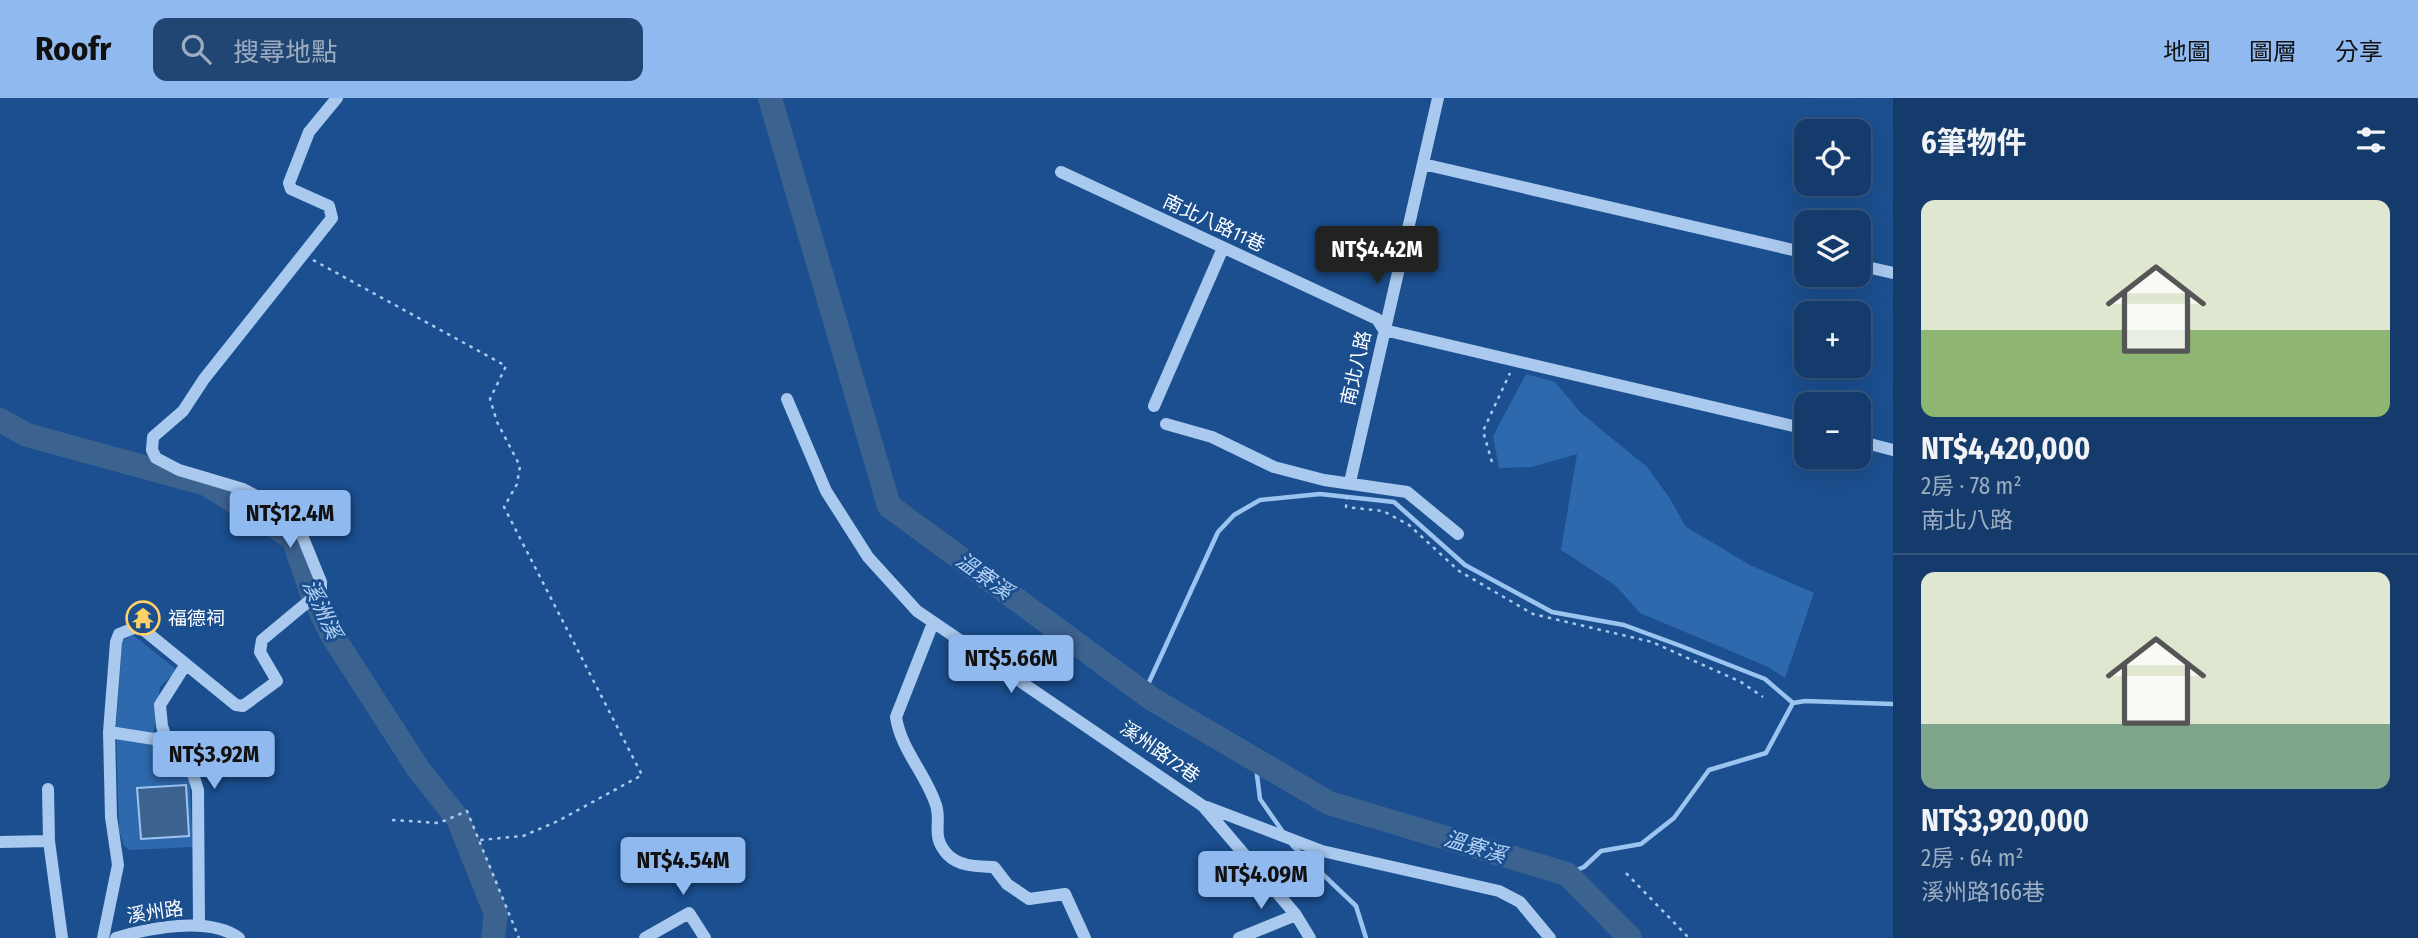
<!DOCTYPE html>
<html lang="zh-TW">
<head>
<meta charset="utf-8">
<style>
  :root { --surface:#143b6b; --page:#214673; --text:#f1f3f6; --muted:#9dadc1; --line:#33557e; --accent:#90b9f0 }
  body { margin:0; font-family:"Fira Sans Condensed","Noto Sans TC",sans-serif; background:var(--page); color:var(--text); height:100vh; display:flex; flex-direction:column; font-size:26px; white-space:nowrap }
  * { box-sizing:border-box; margin:0 }
  p { font-size:23px; color:var(--muted) }
  .icon { flex:none; width:38px; height:38px; fill:none; stroke:currentColor; stroke-width:2; stroke-linecap:round; stroke-linejoin:round }
  .map { position:relative; flex:1; overflow:hidden }
  .sheet { display:flex; flex-direction:column; background:var(--surface); width:525px }
  .sheet>* { flex:none }
  .fabs { position:absolute; left:1794px; top:21px; display:grid; gap:14px }
  .fabs a { display:grid; place-items:center; width:77px; height:77px; border-radius:14px; background:var(--surface); box-shadow:0 7px 28px #0002,0 0 0 2px var(--line); font-size:35px }
  .price { position:absolute; translate:-50% -60px; padding:0 16px; border-radius:7px; background:var(--accent); color:#111; font-size:23px; line-height:46px; filter:drop-shadow(0 2px 4px #0008) }
  .price::after { content:''; position:absolute; left:50%; top:42px; width:21px; height:16px; margin-left:-10px; background:inherit; clip-path:polygon(0 0,100% 0,50% 100%) }
  .price.active { background:#222; color:#fff }
  ul { padding:0; list-style:none }
  li { display:grid; align-content:center; gap:14px; height:371px; padding:0 28px }
  li+li { border-top:2px solid var(--line) }
  li span { display:grid; place-items:center; height:217px; border-radius:14px; color:#555 }
  li>.icon { margin-inline-start:auto }
  span .icon { width:126px; height:126px; fill:#fffc; stroke-width:1 }
  li b { font-size:30px }
  h2 { display:flex; justify-content:space-between; align-items:center; height:84px; padding:0 28px; font-size:30px }
  header { display:flex; align-items:center; gap:42px; box-sizing:border-box; height:98px; padding:0 35px; background:var(--accent); color:#111 }
  header strong { font-size:33px }
  nav { display:flex; gap:38px; margin-inline-start:auto; font-size:24px }
  .search { width:490px; height:63px; background:var(--page); display:flex; align-items:center; gap:18px; box-sizing:border-box; padding:0 24px; border-radius:14px; color:var(--muted); font-size:26px }
  main { display:flex; flex:1; min-height:0 }
  .map>svg:first-child { display:block }
  .green { fill:#2e69ad }
  .water { fill:#3c6290; stroke:#9cc4f0; stroke-width:2 }
  .lines { fill:none; stroke-linecap:round; stroke-linejoin:round }
  .stream { stroke:#9cc4f0; stroke-width:4.5 }
  .river { stroke:#3c6290; stroke-width:24 }
  .path { stroke:#a9c9ee; stroke-width:2.5; stroke-dasharray:3.5 5; stroke-linecap:butt }
  .minor { stroke:#a9c9ee; stroke-width:12 }
  .labels { text-anchor:middle; dominant-baseline:central; stroke-width:6; stroke-linejoin:round; paint-order:stroke }
  .street-label { font-size:19px; fill:#fff; stroke:#1b4f8f }
  .poi-label { font-size:19px; fill:#fff; stroke:#1b4f8f; text-anchor:start }
  .water-label { font-size:21px; font-style:italic; fill:#b5d3f5; stroke:#1b4f8f }
</style>
</head>
<body>
<header>
<strong>Roofr</strong>
<div class="search"><svg class="icon" aria-label="search" viewBox="0 0 24 24"><circle cx="10" cy="10" r="6"/><path d="M15 15l6 6"/></svg>搜尋地點</div>
<nav><a>地圖</a><a>圖層</a><a>分享</a></nav>
</header>
<main>
<div class="map">
<svg width="1893" height="840" viewBox="0 0 1893 840">
  <rect width="100%" height="100%" fill="#1b4f8f"/>
  <path class="green" d="M1526,276L1555,284L1581,315L1647,369L1669,399L1686,429L1750,467L1814,495L1785,580L1766,568L1640,515L1615,487L1561,452L1577,356L1532,369L1499,370L1493,338Z
    M133,537L177,572L160,589L154,633L172,659L189,675L193,749L130,752L124,748L119,732L116,631L122,543Z"/>
  <path class="water" d="M186,687L189,738L141,741L137,690Z"/>
  <g class="lines">
    <path class="stream" d="M1144,595L1218,434L1234,417L1260,402L1320,396L1394,404L1465,467L1552,514L1624,527L1681,548L1765,581L1793,605
      M1255,661L1260,701L1283,734
      M1292,747L1356,808L1366,840
      M1567,776L1584,769L1601,753L1641,746L1674,720L1709,672L1766,655L1793,605L1805,603L1893,606"/>
    <path class="river" d="M770,0L889,408L1152,601L1329,705L1567,776L1630,840
      M0,322L27,337L206,386L293,440L313,499L332,537L419,672L458,721L496,816L493,840"/>
    <path class="path" d="M313,162L506,268L490,301L497,324L520,368L517,386L504,409L642,677L558,723L523,738L480,742
      M1492,364L1483,333L1510,275
      M1347,398L1346,409L1383,413L1409,427L1459,473L1533,516L1652,544L1741,584L1763,599
      M392,722L439,725L467,713L519,840
      M1626,775L1689,840"/>
    <path class="minor" d="M1423,66L1806,155
      M1061,74L1377,221L1384,232L1806,331
      M1858,167L1893,175
      M787,301L826,393L868,459L917,513L1203,708L1296,817L1310,840
      M1154,308L1223,150
      M1166,326L1212,339L1274,369L1324,382L1407,394L1458,436
      M1858,343L1893,352
      M1350,384L1438,0
      M933,525L896,619C901,652 926,676 936,707C942,726 930,738 948,757C960,769 978,768 994,769L1007,786L1029,801L1065,796L1085,840
      M186,566L160,607L162,628L167,643L191,670L198,692L199,828
      M109,634L167,643
      M48,691L49,743
      M1207,709L1322,753L1499,793L1520,804L1550,840
      M0,744L49,743L62,840
      M103,840L118,767L111,719L109,634L116,544L119,536L139,528L236,607L243,608L277,583L260,554L262,542L321,493V484L297,425L274,407L243,391L179,372L156,360L152,352L153,339L183,313L204,281L332,120L329,108L291,91L289,85L309,34L337,0
      M116,840C149,830 209,818 239,840
      M645,840L689,815L705,840
      M1239,840L1296,817"/>
  </g>
  <defs>
    <symbol id="temple-ring" viewBox="-11 -11 22 22"><circle r="9.5" fill="#1b4f8f" stroke="#ffd166" stroke-width="1.5"/><path d="M0-6L5-2H3V0L6.5 2.5H4V6H1.5V3h-3V6H-4V2.5H-6.5L-3 0V-2H-5Z" fill="#ffd166"/></symbol>
  </defs>
  <g fill-rule="evenodd">
    <use href="#temple-ring" x="124" y="501" width="38" height="38"/>
  </g>
  <g class="labels">
    <g class="street-label">
      <text transform="translate(1214 125) rotate(25)">南北八路11巷</text>
      <text transform="translate(1356 270) rotate(-77)">南北八路</text>
      <text transform="translate(1160 654) rotate(35)">溪州路72巷</text>
      <text transform="translate(155 814) rotate(-8)">溪州路</text>
    </g>
    <g class="poi-label">
      <text x="168" y="520">福德祠</text>
    </g>
    <g class="water-label">
      <text transform="translate(984 478) rotate(36)">溫寮溪</text>
      <text transform="translate(322 511) rotate(65)">溪洲溪</text>
      <text transform="translate(1475 749) rotate(17)">溫寮溪</text>
    </g>
  </g>
</svg>
<div class="fabs">
<a><svg class="icon" aria-label="locate" viewBox="0 0 24 24"><circle cx="12" cy="12" r="6"/><path d="M12 2v4M12 18v4M2 12h4M18 12h4"/></svg></a>
<a><svg class="icon" aria-label="layers" viewBox="0 0 24 24"><path d="M12 4l9 5-9 5-9-5zM3 14l9 5 9-5"/></svg></a>
<a>+</a>
<a>−</a>
</div>
<b class="price active" style="left:1377px;top:188px">NT$4.42M</b>
<b class="price" style="left:290px;top:452px">NT$12.4M</b>
<b class="price" style="left:1011px;top:597px">NT$5.66M</b>
<b class="price" style="left:214px;top:693px">NT$3.92M</b>
<b class="price" style="left:683px;top:799px">NT$4.54M</b>
<b class="price" style="left:1261px;top:813px">NT$4.09M</b>
</div>
<section class="sheet">
<h2>6筆物件<svg class="icon" aria-label="filters" viewBox="0 0 24 24"><path d="M4 7h16M4 17h16"/><circle cx="9" cy="7" r="2"/><circle cx="15" cy="17" r="2"/></svg></h2>
<ul>
<li><span style="background:linear-gradient(#dfe7d0 60%,#8fb573 0)"><svg class="icon" aria-label="home" viewBox="0 0 24 24"><path d="M3 11l9-7 9 7M6 9v11h12V9"/></svg></span><div><b>NT$4,420,000</b><p>2房 · 78 m²</p><p>南北八路</p></div></li>
<li><span style="background:linear-gradient(#dfe7d0 70%,#7fa58c 0)"><svg class="icon" aria-label="home" viewBox="0 0 24 24"><path d="M3 11l9-7 9 7M6 9v11h12V9"/></svg></span><div><b>NT$3,920,000</b><p>2房 · 64 m²</p><p>溪州路166巷</p></div></li>
</ul>
</section>
</main>
</body>
</html>
